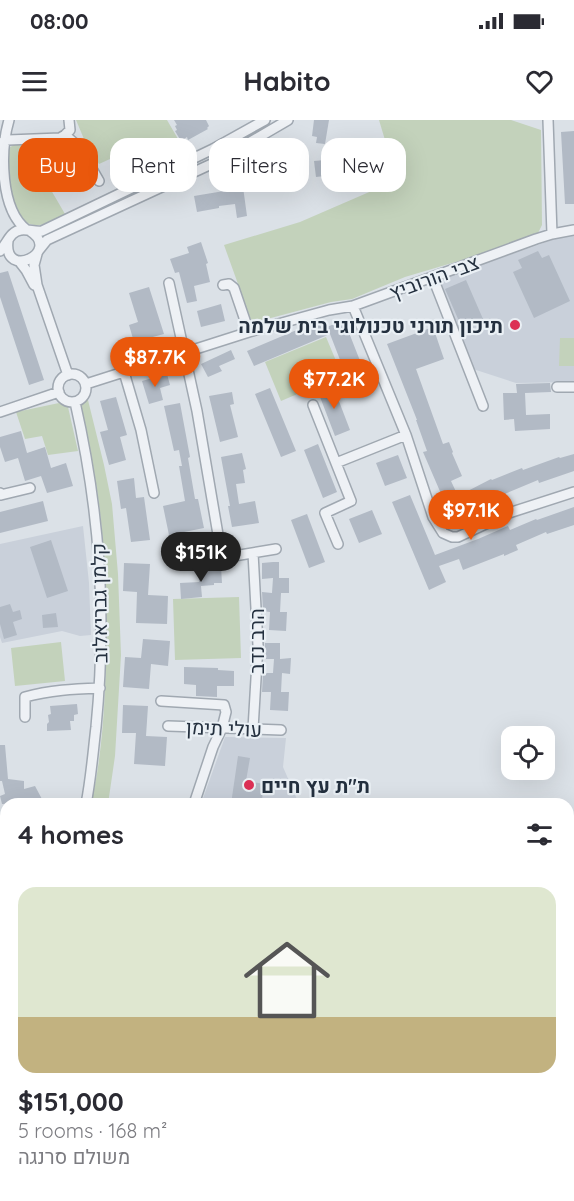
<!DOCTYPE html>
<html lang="en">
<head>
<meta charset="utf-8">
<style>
  :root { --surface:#fff; --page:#f2f2f3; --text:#2b2b33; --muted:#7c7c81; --line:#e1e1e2; --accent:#ea580c }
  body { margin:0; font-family:Quicksand,Heebo,sans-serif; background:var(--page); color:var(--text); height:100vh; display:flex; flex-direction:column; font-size:22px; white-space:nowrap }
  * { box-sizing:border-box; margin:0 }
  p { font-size:20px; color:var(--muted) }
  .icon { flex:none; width:33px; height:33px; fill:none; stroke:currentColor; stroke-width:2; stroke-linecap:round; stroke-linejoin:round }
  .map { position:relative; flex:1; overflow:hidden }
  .side { position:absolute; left:0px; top:678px; width:574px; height:404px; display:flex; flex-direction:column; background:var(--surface); border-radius:18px 18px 0 0; box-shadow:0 6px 24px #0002 }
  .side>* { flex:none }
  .top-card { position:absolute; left:18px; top:18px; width:538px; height:54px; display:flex; gap:12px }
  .buttons { position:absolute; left:501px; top:606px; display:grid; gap:12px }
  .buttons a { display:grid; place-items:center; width:54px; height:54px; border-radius:12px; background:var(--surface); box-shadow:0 6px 24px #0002; font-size:30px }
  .price { position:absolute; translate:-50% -51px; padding:0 14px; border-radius:21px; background:var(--accent); color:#fff; font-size:20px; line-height:39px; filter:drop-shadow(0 2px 3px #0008) }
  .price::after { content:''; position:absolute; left:50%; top:36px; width:18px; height:14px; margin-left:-9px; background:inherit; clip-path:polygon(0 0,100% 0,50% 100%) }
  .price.selected { background:#222; color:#fff }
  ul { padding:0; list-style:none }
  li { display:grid; align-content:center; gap:12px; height:318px; padding:0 18px }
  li+li { border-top:2px solid var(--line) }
  li span { display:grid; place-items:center; height:186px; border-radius:18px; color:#555 }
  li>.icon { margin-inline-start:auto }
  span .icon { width:108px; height:108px; fill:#fffc; stroke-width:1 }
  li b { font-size:26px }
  h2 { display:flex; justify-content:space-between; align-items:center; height:72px; padding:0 18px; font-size:26px }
  .tag { padding:0 21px; border-radius:18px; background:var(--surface); box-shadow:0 6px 24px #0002; font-size:21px; line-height:54px }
  .tag.selected { background:var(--accent); color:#fff }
  .status { display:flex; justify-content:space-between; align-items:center; height:42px; padding:0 30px; background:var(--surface); direction:ltr }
  .status svg { height:16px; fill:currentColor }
  header { display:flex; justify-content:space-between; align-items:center; height:78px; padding:0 18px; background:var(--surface); font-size:27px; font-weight:700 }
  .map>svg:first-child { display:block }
  .built { fill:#c9d0da }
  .green { fill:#c3d2bb }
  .building { fill:#b2bac5 }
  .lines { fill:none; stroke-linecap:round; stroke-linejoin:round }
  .minor-casing { stroke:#a0a8b1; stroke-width:12 }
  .major-casing { stroke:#99a6b4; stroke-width:15 }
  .minor { stroke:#eef1f5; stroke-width:9 }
  .major { stroke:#fff; stroke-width:12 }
  .poi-dot { fill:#dc3056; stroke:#eaf0f5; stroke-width:2 }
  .labels { text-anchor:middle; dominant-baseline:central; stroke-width:4.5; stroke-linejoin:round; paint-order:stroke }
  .street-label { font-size:20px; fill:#24303f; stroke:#eaf0f5 }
  .poi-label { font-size:20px; font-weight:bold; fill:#24303f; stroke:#eaf0f5; text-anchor:end }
</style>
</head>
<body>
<div class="status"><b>08:00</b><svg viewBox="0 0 49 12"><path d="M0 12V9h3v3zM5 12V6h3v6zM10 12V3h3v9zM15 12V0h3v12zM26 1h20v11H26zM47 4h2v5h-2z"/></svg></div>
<header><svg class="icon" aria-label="menu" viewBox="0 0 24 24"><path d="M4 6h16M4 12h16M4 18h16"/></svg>Habito<svg class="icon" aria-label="heart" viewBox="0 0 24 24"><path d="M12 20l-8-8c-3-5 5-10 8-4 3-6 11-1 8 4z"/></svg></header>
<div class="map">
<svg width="574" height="1081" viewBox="0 0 574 1081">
  <rect width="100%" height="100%" fill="#dbe1e7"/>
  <path class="built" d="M574,114V262L516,263L473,249L438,160L552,120Z
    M83,406L89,463L91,515L80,516L62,511L2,523L0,517V424Z
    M225,617L286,618L283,647L299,684H201Z
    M6,904V1076H520L519,1081H0V913Z"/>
  <path class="green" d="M76,0H167L185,31L135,58L121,34L99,44L84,19Z
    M379,0H511L541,10L542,105L537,115L526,121L405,157L352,179L331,182L252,203L224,125L300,102L397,60Z
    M21,19L53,25L63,19L73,28L86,52L51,70L65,94C58,97 45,105 39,105C6,107 8,50 8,29Z
    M326,217L342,255L281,281L265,242Z
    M560,218H574V246H559Z
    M87,276L104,345L112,384L118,454L121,535L115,636L108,684H91C104,628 106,569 106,511C106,464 104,416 97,370C93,341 86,313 81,284Z
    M59,283L68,287L78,331L48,335L42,316L25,319L16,292Z
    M239,477L241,538L175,540L173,479Z
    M61,522L65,561L15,566L11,528Z"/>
  <path class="building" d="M174,0H206L209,6L207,8L208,9L188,20L187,17L181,21L175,11L177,10L175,6L177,5Z
    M314,0H329L325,24L316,23L317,17L312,16Z
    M574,11V84H565L561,12Z
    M325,40L326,49L340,47L342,66L331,67L330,61L326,62L325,56L316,57L314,41Z
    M264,42L269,57L245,64L241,50Z
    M243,67L247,96L237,98L235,84L219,86V88L197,92L194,76L224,71V69Z
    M201,122L208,143L206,144L210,162L194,166L197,181L187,183L179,152L175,153L170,139L189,133L187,127Z
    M538,131L542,138L549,135L570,181L534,198L513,152L522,148L518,140Z
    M8,151L44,260L29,265L0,177V153Z
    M466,160L483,199L462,208L445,169Z
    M149,167L164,214L134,222L129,205L138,202L129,173Z
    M221,184L225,201L201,207L197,191Z
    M344,200L366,256L349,263L330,214L254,246L247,231L318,201L322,209Z
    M433,207L444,239L416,249L443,324L449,322L453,332L452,333L462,356L451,361L458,376L491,359L492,360L522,348L523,350L559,337L560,338L574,334V351L539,363L538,360L502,375L501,373L451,400L440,377L442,376L423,332L427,331L416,300H417L387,224Z
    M231,230L235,239L219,246L222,251L208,257L201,244Z
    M167,254L170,265L160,268L163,280L149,284L142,261Z
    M332,263L350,310L335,316L317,269Z
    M550,263L551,272L525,273L526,295L550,294V309L515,311L514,299L504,300L503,273H517L516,264Z
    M270,268L296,331L281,337L255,274Z
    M232,272L234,284L230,285L238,317L220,322L209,276Z
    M116,277L127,315L120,317L126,340L109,345L100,312L108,310L100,281Z
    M180,283L190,337L188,338L195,379H198L204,408L169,415L163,386L185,381L179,346H182L179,330L174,331L164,286Z
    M21,311L27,333L45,327L51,348L66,343L73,366L47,373L41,356L25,361L18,338L5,342L0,327V317Z
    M318,324L337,372L323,378L304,330Z
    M242,333L246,349L243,350L245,363L236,364L239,384L255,381L259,403L232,407L228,386H230L221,337Z
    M398,335L407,358L385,366L376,343Z
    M134,358L136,378L144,377L150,420L131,422L126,388L121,389L117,361Z
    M410,375L435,435L478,419L508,406L510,410L536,399L537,400L574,387V405L547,414L546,412L516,425L518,430L504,436V434L463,450L459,439L439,446L446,462L429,470L392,382Z
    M43,381L48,401L0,413V392Z
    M372,390L382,414L359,423L349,399Z
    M307,394L325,442L309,448L291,400Z
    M51,420L68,471L47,478L30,427Z
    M273,442H279V458H289V473H281L280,492H287L286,511L269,510L270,492L263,491L262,472L272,473L273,458L262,459V443Z
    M124,443L150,444L148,475L168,476L167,504L136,503L137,472L123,471Z
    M221,447L222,463H214V465L201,466L202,477L181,479L180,463L199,462L198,449Z
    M10,484L13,492L20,490L22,499L13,502L17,515L4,519L0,504V487Z
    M56,493L58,507L43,508L42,495Z
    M143,519L170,521L168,546L151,544L149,569L123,567L125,537L141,538Z
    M265,523H280V539L291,538L290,554L282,553L281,572H289L288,591L270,590L271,572H262L263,553H273L274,539H264Z
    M184,547L218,548V550L234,551V566H217V577L196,576V565L184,564Z
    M77,584L78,594L74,595V601H70L71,610L47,611V604L49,602L48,595L51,594L50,586Z
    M123,585L148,586L146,616L167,617L165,646L134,644L136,613H122Z
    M0,625H5L8,659L24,661V669L35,666L43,681L38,684H2L0,676L5,674L2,661H0Z
    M238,636L250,638L246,661L264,664L262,680L247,678L246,684H231Z"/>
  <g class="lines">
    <defs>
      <path id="minor" d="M9,0C0,31 0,90 27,110
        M548,0L552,114
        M65,15L80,28L99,61
        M0,23L8,20L60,18L65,15L70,10L69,0
        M8,121C3,161 63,132 30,111
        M39,130L47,120L218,41L288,0
        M0,131C7,124 10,111 21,110C28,109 35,112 42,111L213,29L265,0
        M37,134L34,145L37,165L68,255
        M19,141L26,150L34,165
        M433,158L483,286
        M169,163L197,291L222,438L276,429
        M223,165L229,164L234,168L249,212
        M353,186L406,315L433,397L443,413L452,417H458L509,393L574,372
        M124,252L141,310L154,373
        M58 268a14 14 0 1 1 28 0a14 14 0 1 1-28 0Z
        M86,264L249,212L329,190L353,186L536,119L552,114L574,110
        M557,267H574
        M75,282C100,392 107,494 96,607C93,632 91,659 86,684
        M313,285L351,381L325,393L338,424
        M0,292L59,272
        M336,343L406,315
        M0,373L1,375L30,368
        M161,581L224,585L226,592L222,608L213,627L194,684
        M25,597V577C50,570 74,569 100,568
        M168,606L281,610
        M253,609L258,525L253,433
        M0,738H6
        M0,908L6,898
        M495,1076L515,1081
        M193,1081L195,1076
        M301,1081L303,1076
        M411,1081L412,1076
        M486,1081L490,1076"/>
      <path id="major" d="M568,971L574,948
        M568,1057L574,1027
        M548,1081L549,1076
        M564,1081L565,1076"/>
    </defs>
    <use href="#minor" class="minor-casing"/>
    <use href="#major" class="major-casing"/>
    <use href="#minor" class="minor"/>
    <use href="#major" class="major"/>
  </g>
  <g class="poi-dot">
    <circle cx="515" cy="205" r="6"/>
    <circle cx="249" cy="665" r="6"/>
  </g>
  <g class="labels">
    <g class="street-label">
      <text transform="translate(434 157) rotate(-20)">צבי הורוביץ</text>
      <text transform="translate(99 483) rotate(-91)">קלמן גבריאלוב</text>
      <text transform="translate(256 521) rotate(-90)">הרב נדב</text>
      <text transform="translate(224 608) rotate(2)">עולי תימן</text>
    </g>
    <g class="poi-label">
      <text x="503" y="205">תיכון תורני טכנולוגי בית שלמה</text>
      <text x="261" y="665" text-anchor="start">ת"ת עץ חיים</text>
    </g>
  </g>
</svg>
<div class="buttons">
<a><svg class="icon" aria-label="locate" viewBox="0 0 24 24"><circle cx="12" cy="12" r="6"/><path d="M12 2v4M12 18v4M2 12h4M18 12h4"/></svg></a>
</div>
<b class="price" style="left:155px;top:268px">$87.7K</b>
<b class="price" style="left:334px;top:290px">$77.2K</b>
<b class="price" style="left:471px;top:421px">$97.1K</b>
<b class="price selected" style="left:201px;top:463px">$151K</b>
<div class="top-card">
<a class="tag selected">Buy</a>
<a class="tag">Rent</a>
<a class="tag">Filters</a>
<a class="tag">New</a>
</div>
<section class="side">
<h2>4 homes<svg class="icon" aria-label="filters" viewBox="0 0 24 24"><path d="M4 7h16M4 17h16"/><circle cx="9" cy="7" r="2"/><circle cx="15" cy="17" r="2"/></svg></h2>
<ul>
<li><span style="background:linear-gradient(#dfe7d0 70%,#c2b280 0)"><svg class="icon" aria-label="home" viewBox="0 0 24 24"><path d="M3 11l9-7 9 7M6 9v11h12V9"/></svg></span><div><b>$151,000</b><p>5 rooms · 168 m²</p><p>משולם סרנגה</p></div></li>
</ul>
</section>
</div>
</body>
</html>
